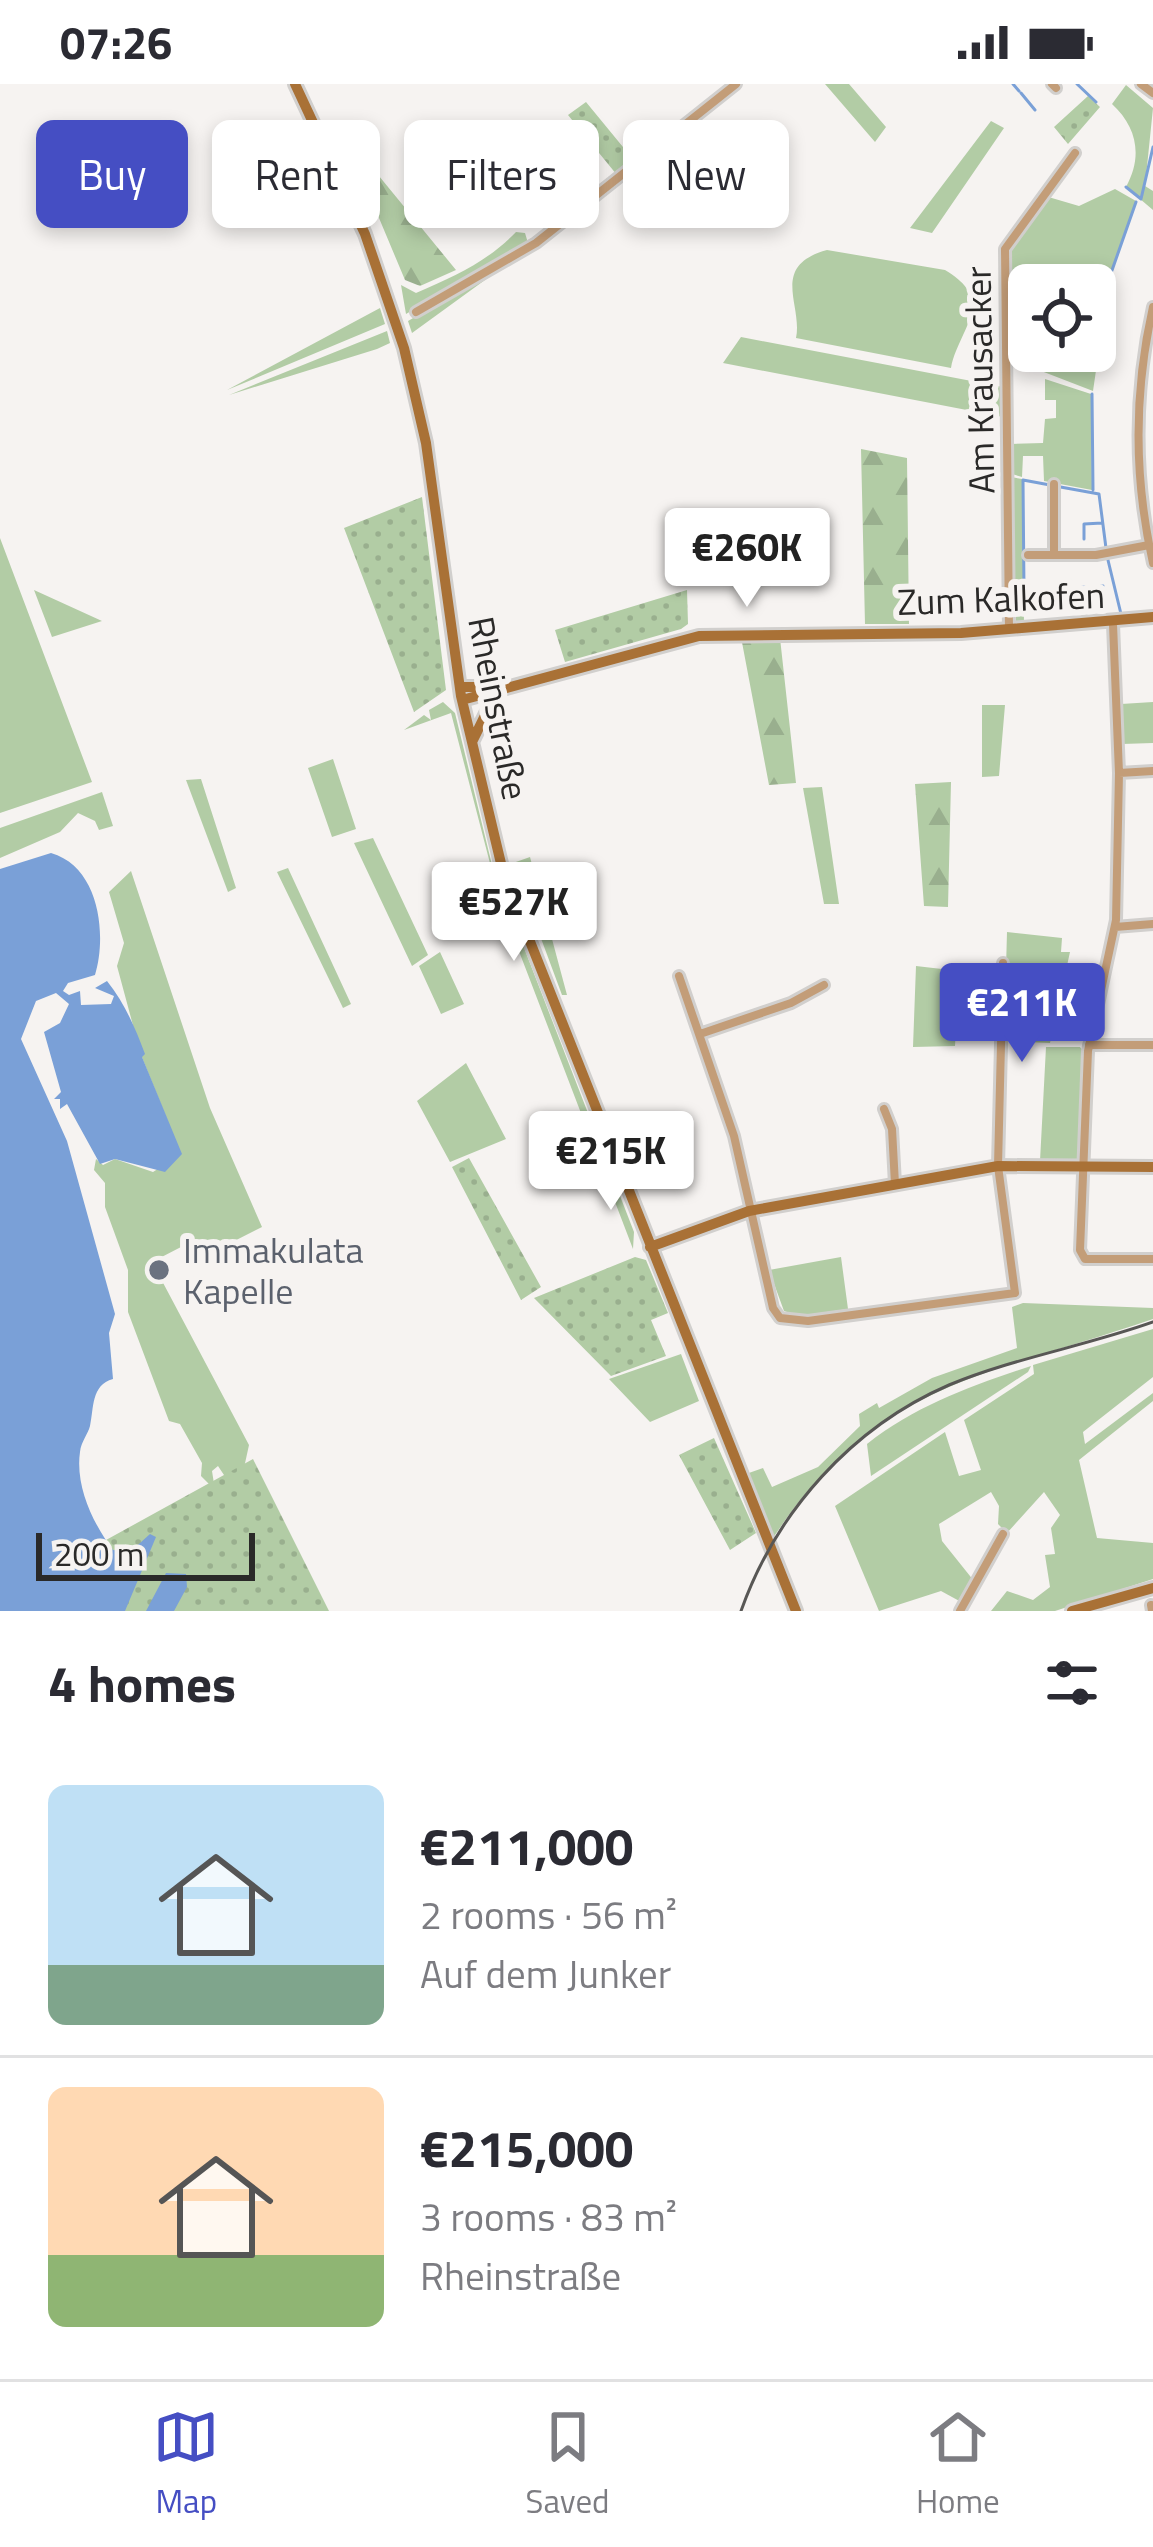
<!DOCTYPE html>
<html lang="en">
<head>
<meta charset="utf-8">
<style>
  :root { --surface:#fff; --page:#f7f7f7; --text:#2b2b33; --muted:#7c7c81; --line:#e1e1e2; --accent:#454ec3 }
  body { margin:0; font-family:"Titillium Web",sans-serif; background:var(--page); color:var(--text); height:100vh; display:flex; flex-direction:column; font-size:45px; white-space:nowrap }
  * { box-sizing:border-box; margin:0 }
  p { font-size:39px; color:var(--muted) }
  .icon { flex:none; width:66px; height:66px; fill:none; stroke:currentColor; stroke-width:2; stroke-linecap:round; stroke-linejoin:round }
  .map { position:relative; height:1527px; overflow:hidden }
  .panel { display:flex; flex-direction:column; background:var(--surface); flex:1 }
  .panel>* { flex:none }
  .hud { position:absolute; left:36px; top:36px; width:1083px; height:108px; display:flex; gap:24px }
  .fabs { position:absolute; left:1008px; top:180px; display:grid; gap:24px }
  .fabs a { display:grid; place-items:center; width:108px; height:108px; border-radius:18px; background:var(--surface); box-shadow:0 6px 18px #0003; font-size:60px }
  .scale { position:absolute; left:36px; bottom:30px; width:219px; box-sizing:border-box; padding-left:12px; border:6px solid #2a2928; border-top:0; font-size:33px; line-height:42px; white-space:nowrap; color:#2a2928; -webkit-text-stroke:9px #f6f3f1; paint-order:stroke }
  .price { position:absolute; translate:-50% -102px; padding:0 27px; border-radius:12px; background:#fff; color:#222; font-size:39px; line-height:78px; filter:drop-shadow(0 3px 6px #0008) }
  .price::after { content:''; position:absolute; left:50%; top:72px; width:36px; height:27px; margin-left:-18px; background:inherit; clip-path:polygon(0 0,100% 0,50% 100%) }
  .price.on { background:var(--accent); color:#fff }
  ul { padding:0; list-style:none }
  li { display:flex; align-items:center; gap:36px; height:300px; padding:0 48px }
  li+li { border-top:3px solid var(--line) }
  li span { display:grid; place-items:center; flex:none; width:336px; height:240px; border-radius:18px; color:#555 }
  li>.icon { margin-inline-start:auto }
  span .icon { width:144px; height:144px; fill:#fffc; stroke-width:1 }
  li b { font-size:51px }
  h2 { display:flex; justify-content:space-between; align-items:center; height:144px; padding:0 48px; font-size:51px }
  .tag { padding:0 42px; border-radius:18px; background:var(--surface); box-shadow:0 6px 18px #0003; font-size:42px; line-height:108px }
  .tag.on { background:var(--accent); color:#fff }
  .status { display:flex; justify-content:space-between; align-items:center; height:84px; padding:0 60px; background:var(--surface); direction:ltr }
  .status svg { height:33px; fill:currentColor }
  .tab-bar { display:flex; justify-content:space-around; align-items:center; height:168px; border-top:3px solid var(--line); background:var(--surface); font-size:33px; color:var(--muted) }
  .tab-bar a { display:grid; justify-items:center; gap:6px }
  .tab-bar .on { color:var(--accent) }
  .map>svg:first-child { display:block }
  .grass { fill:#b2cca5; fill-rule:evenodd }
  .forest { fill:url(#forest-firs) }
  .park { fill:url(#park-dots) }
  .water { fill:#7aa0d7 }
  .lines { fill:none; stroke-linecap:round; stroke-linejoin:round }
  .stream { stroke:#7aa0d7; stroke-width:3 }
  .street-casing { stroke:#d1cfcd; stroke-width:14 }
  .secondary-casing { stroke:#d1cfcd; stroke-width:16 }
  .street { stroke:#c39d78; stroke-width:8 }
  .secondary { stroke:#a97136; stroke-width:10 }
  .rail { stroke:#585755; stroke-width:3 }
  .worship-dot { fill:#6b7280; stroke:#f6f3f1; stroke-width:4.5 }
  .labels { text-anchor:middle; dominant-baseline:central; stroke-width:12; stroke-linejoin:round; paint-order:stroke }
  .street-label { font-size:36px; fill:#2a2928; stroke:#f6f3f1 }
  .worship-label { font-size:36px; fill:#5b616d; stroke:#f6f3f1; text-anchor:start }
</style>
</head>
<body>
<div class="status"><b>07:26</b><svg viewBox="0 0 49 12"><path d="M0 12V9h3v3zM5 12V6h3v6zM10 12V3h3v9zM15 12V0h3v12zM26 1h20v11H26zM47 4h2v5h-2z"/></svg></div>
<div class="map">
<svg width="1153" height="1527" viewBox="0 0 1153 1527">
  <defs>
    <pattern id="forest-firs" width="22" height="20" patternUnits="userSpaceOnUse" patternTransform="scale(3)"><rect width="22" height="20" fill="#b2cca5"/><path d="M5 1l3.5 6h-7zM16 11l3.5 6h-7z" fill="#99af8e"/></pattern>
    <pattern id="park-dots" width="8" height="8" patternUnits="userSpaceOnUse" patternTransform="scale(3)"><rect width="8" height="8" fill="#b2cca5"/><path d="M2 2h.1M6 6h.1" fill="none" stroke="#99af8e" stroke-width="1.8" stroke-linecap="round"/></pattern>
  </defs>
  <rect width="100%" height="100%" fill="#f6f3f1"/>
  <path class="grass" d="M825,0H849L886,43L875,58Z
    M1126,1L1153,24L1145,102L1153,107V126L1126,103C1143,72 1137,43 1112,20Z
    M991,37L1004,44L932,149L910,144Z
    M1115,105L1136,117L1110,191L1093,307L1010,275L1008,164L1045,112L1079,122ZM1029,201H1095V267H1029Z
    M516,148L525,149L528,159L406,230L401,201L416,209C455,192 487,178 516,148Z
    M827,166L945,186C998,217 958,246 951,284L796,254C803,221 769,182 827,166Z
    M507,180L412,249L408,237Z
    M380,224L385,240L227,306Z
    M387,247L390,259L377,265L229,311Z
    M741,253L1003,303V333L723,279Z
    M1045,295L1091,310L1092,406L1044,397L1043,372H1023L1022,393L1012,390L1011,360L1043,359L1045,335L1056,334V316H1045Z
    M1011,393L1022,395L1024,539H1016Z
    M0,454L92,698L0,729Z
    M34,506L102,537L52,553Z
    M443,618L455,629L492,781L634,1148L633,1165L504,828L482,841L499,814L451,629L404,646L424,631L431,636L429,626Z
    M1153,618V659L1122,660L1121,620Z
    M982,621H1005L999,692L982,693Z
    M333,675L356,745L332,753L308,684Z
    M201,695L236,804L228,808L186,696Z
    M822,703L839,820H824L803,704Z
    M102,708L113,742L99,746L95,737L78,729L60,748L0,774V744Z
    M373,754L428,871L412,882L354,759Z
    M530,773L567,911H562L513,779Z
    M288,784L351,920L343,924L277,788Z
    M131,787L210,1024L262,1143L191,1179L181,1163L152,1178L249,1361L242,1393L228,1397L218,1382L212,1387L215,1406L201,1392L202,1379L180,1340L169,1337L128,1228V1186L105,1123V1099L94,1086L96,1075L103,1081L115,1075L153,1088L181,1070L141,971L117,882L124,859L109,808Z
    M1007,848L1062,854L1061,868H1070L1050,959L1004,957Z
    M440,868L464,920L441,930L419,882Z
    M916,882L959,887L955,962L913,963Z
    M1046,963H1080L1085,969L1078,1077H1040Z
    M466,979L506,1055L450,1078L417,1017Z
    M841,1173L848,1225L799,1232L784,1227L769,1186Z
    M1023,1219L1153,1224V1235C991,1291 876,1297 773,1454L746,1390L763,1384L772,1403L818,1383L860,1342L859,1330L877,1319L879,1324L932,1294L1017,1264L1012,1223Z
    M1153,1245V1293L1083,1348L1085,1360L1153,1309V1317L1079,1376L1097,1454L1153,1459V1495L1055,1527H991L1007,1507L1033,1516L1050,1503L1045,1471L1055,1470L1051,1444L1060,1431L1044,1408L1007,1449L998,1440L999,1422L991,1408L939,1440L942,1457L974,1497L963,1519L941,1507L879,1527L835,1422L945,1348L959,1392L981,1386L964,1336L1034,1290L1033,1281Z
    M681,1270L699,1317L650,1338L609,1295Z
    M1031,1282L1028,1288L871,1392L867,1360C917,1321 971,1302 1031,1282Z"/>
  <path class="forest" d="M379,92L456,186L420,202L405,196L366,103Z
    M861,365L907,374L909,540H865Z
    M741,553L780,554L796,699L769,701Z
    M951,698L948,823L924,822L915,700Z"/>
  <path class="park" d="M1088,12L1100,23L1068,60L1054,43Z
    M586,18L632,74L617,91L568,31Z
    M422,413L446,606L414,628L344,444Z
    M687,506L688,540L681,545L565,578L555,546Z
    M469,1074L541,1203L521,1216L452,1083Z
    M635,1173L646,1176L668,1229L651,1236L666,1272L611,1292L534,1214Z
    M714,1354L756,1449L730,1466L679,1371Z
    M253,1375L329,1527H0V1387L48,1488Z"/>
  <path class="water" d="M51,769C100,783 107,852 95,891L68,899L63,907L69,911L80,907L81,921L111,920L114,912L95,904L107,897C124,918 135,943 145,970L142,973L182,1070L165,1088L115,1075L100,1080L67,1020L60,1025V1015H54L61,1008L44,948L60,939L69,920L56,909L36,917L21,955L67,1057L115,1230L109,1249L113,1295C91,1301 94,1324 90,1342C88,1350 81,1358 80,1368C75,1403 94,1441 113,1466L130,1468L150,1450L156,1453L125,1527H0V785Z
    M166,1489L186,1490L187,1503L174,1527H146Z"/>
  <g class="lines">
    <path class="stream" d="M1013,0L1019,7
      M1077,0L1096,18
      M1021,9L1035,26
      M1126,103L1141,115L1153,63
      M1110,192L1136,118
      M1092,310L1093,406
      M1050,401L1023,396L1024,507L1103,502
      M1055,402L1099,410L1106,464
      M1084,455V440L1102,439
      M1107,472L1121,530"/>
    <defs>
      <path id="street" d="M1052,0L1056,4
        M1141,0L1153,9
        M1153,223C1134,307 1134,395 1153,479
        M416,228L536,159L736,0
        M1054,400V471
        M1028,471H1096L1149,461
        M1113,540L1119,689L1116,836L1088,967L1080,1166L1085,1175H1153
        M1009,545L1005,165L1075,69
        M1119,689L1153,687
        M1115,843L1153,840
        M679,892L734,1052L773,1224L780,1234L808,1237L1015,1209L998,1082L1003,879
        M700,950L791,919L824,901
        M1089,961H1153
        M884,1025L892,1045L895,1100
        M1151,1521L1152,1527
        M960,1527L1003,1450"/>
      <path id="secondary" d="M295,0L365,150L404,264L426,359L461,612L504,792L796,1527
        M460,603H495
        M462,616L699,552L961,549L1153,533
        M472,658L498,605
        M650,1163L749,1127L998,1082L1153,1083
        M1072,1527L1153,1504"/>
    </defs>
    <use href="#street" class="street-casing"/>
    <use href="#secondary" class="secondary-casing"/>
    <use href="#street" class="street"/>
    <use href="#secondary" class="secondary"/>
    <path class="rail" d="M741,1527C776,1428 852,1343 949,1301C1014,1274 1086,1262 1153,1238"/>
  </g>
  <circle class="worship-dot" cx="159" cy="1186" r="12"/>
  <g class="labels">
    <g class="street-label">
      <text transform="translate(979 296) rotate(-91)">Am Krausacker</text>
      <text transform="translate(1001 514) rotate(-2)">Zum Kalkofen</text>
      <text transform="translate(499 624) rotate(79)">Rheinstraße</text>
    </g>
    <g class="worship-label">
      <text x="183" y="1165">Immakulata<tspan x="183" dy="41">Kapelle</tspan></text>
    </g>
  </g>
</svg>
<div class="fabs">
<a><svg class="icon" aria-label="locate" viewBox="0 0 24 24"><circle cx="12" cy="12" r="6"/><path d="M12 2v4M12 18v4M2 12h4M18 12h4"/></svg></a>
</div>
<div class="scale">200 m</div>
<b class="price" style="left:747px;top:526px">€260K</b>
<b class="price" style="left:514px;top:880px">€527K</b>
<b class="price on" style="left:1022px;top:981px">€211K</b>
<b class="price" style="left:611px;top:1129px">€215K</b>
<div class="hud">
<a class="tag on">Buy</a>
<a class="tag">Rent</a>
<a class="tag">Filters</a>
<a class="tag">New</a>
</div>
</div>
<section class="panel">
<h2>4 homes<svg class="icon" aria-label="filters" viewBox="0 0 24 24"><path d="M4 7h16M4 17h16"/><circle cx="9" cy="7" r="2"/><circle cx="15" cy="17" r="2"/></svg></h2>
<ul>
<li><span style="background:linear-gradient(#bfe0f5 75%,#7fa58c 0)"><svg class="icon" aria-label="home" viewBox="0 0 24 24"><path d="M3 11l9-7 9 7M6 9v11h12V9"/></svg></span><div><b>€211,000</b><p>2 rooms · 56 m²</p><p>Auf dem Junker</p></div></li>
<li><span style="background:linear-gradient(#ffd9b3 70%,#8fb573 0)"><svg class="icon" aria-label="home" viewBox="0 0 24 24"><path d="M3 11l9-7 9 7M6 9v11h12V9"/></svg></span><div><b>€215,000</b><p>3 rooms · 83 m²</p><p>Rheinstraße</p></div></li>
</ul>
</section>
<nav class="tab-bar">
<a class="on"><svg class="icon" aria-label="map" viewBox="0 0 24 24"><path d="M3 6l6-2 6 2 6-2v14l-6 2-6-2-6 2zM9 4v14M15 6v14"/></svg>Map</a>
<a><svg class="icon" aria-label="saved" viewBox="0 0 24 24"><path d="M7 4h10v16l-5-4-5 4z"/></svg>Saved</a>
<a><svg class="icon" aria-label="home" viewBox="0 0 24 24"><path d="M3 11l9-7 9 7M6 9v11h12V9"/></svg>Home</a>
</nav>
</body>
</html>
